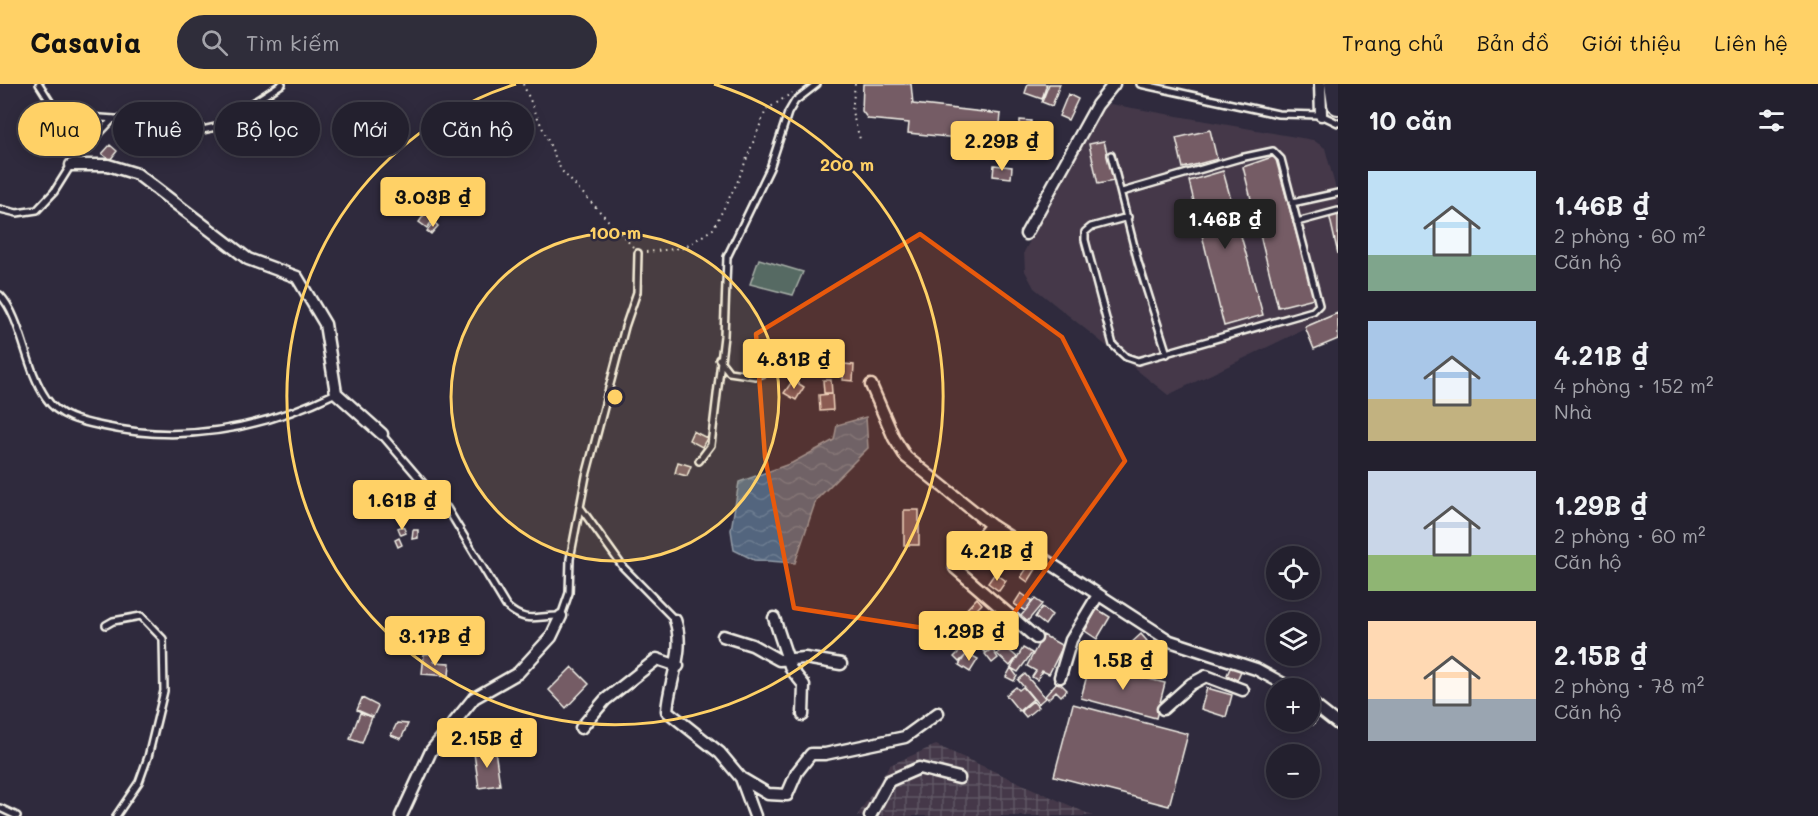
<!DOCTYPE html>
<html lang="vi">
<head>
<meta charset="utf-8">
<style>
  :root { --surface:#23202e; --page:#2f2d3a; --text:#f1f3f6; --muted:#a3a3aa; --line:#403e4a; --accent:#ffd166 }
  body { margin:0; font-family:Mali,sans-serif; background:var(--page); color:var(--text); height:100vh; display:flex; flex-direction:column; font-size:22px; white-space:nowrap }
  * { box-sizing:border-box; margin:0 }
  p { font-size:20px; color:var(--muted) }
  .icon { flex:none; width:33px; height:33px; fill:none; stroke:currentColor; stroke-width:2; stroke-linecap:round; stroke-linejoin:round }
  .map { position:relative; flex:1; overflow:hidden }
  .side { display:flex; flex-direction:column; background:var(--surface); width:480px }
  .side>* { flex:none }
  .banner { position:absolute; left:18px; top:18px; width:570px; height:54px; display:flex; gap:12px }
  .tools { position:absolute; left:1266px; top:462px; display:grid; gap:12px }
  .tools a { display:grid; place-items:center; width:54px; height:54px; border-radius:50%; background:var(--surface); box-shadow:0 3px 15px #0003,0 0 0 2px var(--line); font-size:30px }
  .price { position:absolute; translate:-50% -51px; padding:0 14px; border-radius:6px; background:var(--accent); color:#111; font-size:20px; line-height:39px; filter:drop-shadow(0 2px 3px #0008) }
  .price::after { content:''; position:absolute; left:50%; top:36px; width:18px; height:14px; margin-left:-9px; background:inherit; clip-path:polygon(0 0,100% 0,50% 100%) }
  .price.selected { background:#222; color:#fff }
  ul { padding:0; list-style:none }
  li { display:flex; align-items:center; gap:18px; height:150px; padding:0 30px }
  li span { display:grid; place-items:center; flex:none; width:168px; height:120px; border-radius:0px; color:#555 }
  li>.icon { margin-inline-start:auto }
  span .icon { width:72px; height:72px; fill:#fffc; stroke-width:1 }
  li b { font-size:26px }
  h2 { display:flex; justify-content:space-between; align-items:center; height:72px; padding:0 30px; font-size:26px }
  .chip { padding:0 21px; border-radius:27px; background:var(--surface); box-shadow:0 3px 15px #0003,0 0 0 2px var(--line); font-size:21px; line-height:54px }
  .chip.selected { background:var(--accent); color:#111 }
  header { display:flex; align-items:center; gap:36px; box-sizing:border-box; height:84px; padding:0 30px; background:var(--accent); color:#111 }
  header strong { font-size:28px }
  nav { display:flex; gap:33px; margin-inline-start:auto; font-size:21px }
  .search { width:420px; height:54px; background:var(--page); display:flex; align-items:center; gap:15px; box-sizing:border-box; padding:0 21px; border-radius:33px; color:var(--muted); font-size:22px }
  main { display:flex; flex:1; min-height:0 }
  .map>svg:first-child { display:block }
  .built { fill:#443949 }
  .industrial { fill:url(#industrial-grid) }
  .park { fill:#576a63; stroke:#a6aea6; stroke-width:1.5 }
  .water { fill:url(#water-waves); stroke:#939da8; stroke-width:1.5 }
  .building { fill:#745c65; stroke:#f4f1e8; stroke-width:1.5 }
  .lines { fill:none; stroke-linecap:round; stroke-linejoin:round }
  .lane-casing { stroke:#f4f1e8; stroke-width:10 }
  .street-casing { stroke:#f4f1e8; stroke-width:15 }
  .highway-casing { stroke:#f4f1e8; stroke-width:24 }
  .path { stroke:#f4f1e8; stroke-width:2; stroke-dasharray:1.5 4.5; stroke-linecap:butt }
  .lane { stroke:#2f2a3d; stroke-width:5 }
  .street { stroke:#2f2a3d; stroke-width:10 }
  .highway { stroke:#2f2a3d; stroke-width:20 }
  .marked { fill:#e8590c; fill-opacity:0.2; stroke:#e8590c; stroke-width:4.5; stroke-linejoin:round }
  .ring { fill:none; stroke:#ffd166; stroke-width:3 }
  .centre { fill:#ffd166; stroke:#2f2a3d; stroke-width:3 }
  .ring-label { font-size:18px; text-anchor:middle; font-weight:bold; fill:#ffd166; stroke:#2f2a3d; stroke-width:5; stroke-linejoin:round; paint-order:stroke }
</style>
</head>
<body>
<header>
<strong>Casavia</strong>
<div class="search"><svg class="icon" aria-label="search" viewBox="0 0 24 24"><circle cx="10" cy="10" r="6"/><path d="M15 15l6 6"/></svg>Tìm kiếm</div>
<nav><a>Trang chủ</a><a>Bản đồ</a><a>Giới thiệu</a><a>Liên hệ</a></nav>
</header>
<main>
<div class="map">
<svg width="1338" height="732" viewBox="0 0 1338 732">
  <defs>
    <pattern id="industrial-grid" width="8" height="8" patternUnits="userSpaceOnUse" patternTransform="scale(1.5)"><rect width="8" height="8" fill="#443949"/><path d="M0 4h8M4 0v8" fill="none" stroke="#605663"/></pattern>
    <pattern id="water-waves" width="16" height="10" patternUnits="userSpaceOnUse" patternTransform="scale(1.5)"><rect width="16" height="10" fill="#53657e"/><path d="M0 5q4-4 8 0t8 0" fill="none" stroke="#6c7c90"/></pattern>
  </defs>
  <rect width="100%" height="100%" fill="#2f2a3d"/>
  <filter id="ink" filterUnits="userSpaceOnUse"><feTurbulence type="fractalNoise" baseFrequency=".0167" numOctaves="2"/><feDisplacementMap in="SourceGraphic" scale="12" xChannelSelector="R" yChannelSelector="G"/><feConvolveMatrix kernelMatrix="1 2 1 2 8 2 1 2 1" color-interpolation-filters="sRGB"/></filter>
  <g filter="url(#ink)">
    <path class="built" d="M1110,20L1313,56L1325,64L1338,113V229L1168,311L1034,204L1025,187L1024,168L1102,23Z"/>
    <path class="industrial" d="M936,661L1093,732H857L890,681Z"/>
    <path class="park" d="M759,175L803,188L793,211L750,200Z"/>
    <path class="water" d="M866,333L868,364L816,416L795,479L754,476L734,466L731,446L739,398L792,379L834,356L837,341Z"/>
    <path class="building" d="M863,0H911L913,20L1001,30L998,58L908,49L909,39L868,35L862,27Z
      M1028,0H1047L1042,15L1025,9Z
      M1049,0H1060L1052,22L1042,18Z
      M1068,10L1078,15L1068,36L1059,32Z
      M1020,36L1031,37L1030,59L1019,58Z
      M1210,46L1217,75L1183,84L1176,54Z
      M1104,57L1114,97L1098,100L1089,60Z
      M110,61L117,67L110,76L102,70Z
      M1275,72L1314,214L1278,223L1243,83Z
      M994,81L1012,83L1011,94L993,92Z
      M1223,87L1263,231L1224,242L1189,97Z
      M428,125L436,132L427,144L419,138Z
      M1338,128V170L1329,130Z
      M434,138L438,142L431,150L427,147Z
      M1338,229V255L1314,265L1305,243Z
      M844,280L854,281L853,297L843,296Z
      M793,296L804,303L796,316L784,309Z
      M823,296H831L832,309H824Z
      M832,310L833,326L820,327L819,311Z
      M693,347L707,354L702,363L689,356Z
      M678,378L691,382L687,392L675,389Z
      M904,426H919V461H904Z
      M403,442L406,449L401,451L398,444Z
      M413,446H418V454L412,455Z
      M399,454L402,461L398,463L395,456Z
      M1031,478L1038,482L1028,498L1021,493Z
      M995,489L1006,497L999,507L988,499Z
      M1021,509L1032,517L1025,527L1014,520Z
      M977,514L982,520L967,535L962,530Z
      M1035,515L1042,520L1026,539L1020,533Z
      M1042,523L1052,531L1045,541L1035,533Z
      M1097,525L1110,533L1097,555L1085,547Z
      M979,528L988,539L969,554L959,541L963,538L965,540Z
      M1141,550L1147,557L1135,568L1129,561Z
      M1043,551L1063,562L1049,590L1042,587L1037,596L1032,593L1036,587L1027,582Z
      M990,555L995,560L986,569L981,564Z
      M1004,562L1017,573L1010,582L997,570Z
      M1128,562L1133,569L1122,580L1116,573Z
      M963,564L968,569L959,578L954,573Z
      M1023,564L1032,569L1018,588L1011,584Z
      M992,565L998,574L992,579L985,570Z
      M967,569L978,575L970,588L959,581Z
      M424,570H435L434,578L450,579L449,592L422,590Z
      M1090,580L1165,599L1156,634L1081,614Z
      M1231,582L1241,587L1237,596L1227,591Z
      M572,583L589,600L566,624L549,606Z
      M1011,584L1017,592L1014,597L1006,593Z
      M1025,590L1045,614L1038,620L1018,596Z
      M1058,597L1067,606L1061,612L1056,607L1048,615L1045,612Z
      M1016,603L1019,606L1023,603L1033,615L1019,627L1006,611Z
      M1207,604L1232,611L1226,633L1201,625Z
      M362,614L378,622L373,633L357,626Z
      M1033,617L1038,623L1026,633L1021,627Z
      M1073,620L1188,650L1169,722L1054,692Z
      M1310,623L1321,630L1313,641L1307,638Z
      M360,629L372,633L362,659L350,655Z
      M397,639L408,640L401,655L391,651Z
      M495,666L500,701L479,704L474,669Z"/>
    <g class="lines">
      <defs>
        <path id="lane" d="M39,0L56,27L73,32L129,36L175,52L216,43L282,0
          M1140,0L1278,30L1321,31L1338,39
          M1111,71L1138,178L1167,270
          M1122,108L1240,74L1273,67L1281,75L1319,221L1313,227L1138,277L1126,273L1113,261L1085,156V148L1091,143L1128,133
          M1292,119L1338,109
          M0,125L17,129L37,126L54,108L74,76L113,35
          M1297,138L1338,127
          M0,211C22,234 25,284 46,314C58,333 82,338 102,342C183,360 262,345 336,309
          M719,275L729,288L756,292L764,289
          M382,351L425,401L427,408L447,424L506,522C527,541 536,531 561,532L569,509L570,475L586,392L625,243L637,208L638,169
          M699,377L711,361L724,252L727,173L770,84L788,29L795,17L817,0
          M580,423L623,483L675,536
          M106,541L113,537L141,532L163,555L164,607L148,673L139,698L116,732
          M0,724L17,732"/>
        <path id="street" d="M1320,0L1321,31
          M71,81H108L137,90L248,175L297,193L325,240L336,309L382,350
          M1026,150L1097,21L1114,0
          M871,301L894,354L906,373L991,441L1170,557L1256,585L1291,604
          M991,441L955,484L1036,554
          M774,534L791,585L804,601L803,631
          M675,536C686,567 669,596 667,627L720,669L741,694L768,710L787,711L797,688L811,670H825L905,653L938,629
          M723,552L752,561L779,576L805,574L841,580
          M1060,593L1071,556L1098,511
          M1310,618L1338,640
          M1163,625L1191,600L1206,592L1243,606
          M581,644L605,616L657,575L678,582
          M741,694L755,732
          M401,732L431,667L474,614L518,589L551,553L561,532
          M870,732L889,697L919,684L959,694"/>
        <path id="highway" d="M1335,0L1338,20"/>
      </defs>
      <use href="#lane" class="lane-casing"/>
      <use href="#street" class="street-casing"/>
      <use href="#highway" class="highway-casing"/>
      <path class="path" d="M523,0L561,86L634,164
        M855,0L852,28L860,55
        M646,168L684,164L713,145L737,99L766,26L792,9"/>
      <use href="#lane" class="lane"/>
      <use href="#street" class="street"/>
      <use href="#highway" class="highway"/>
    </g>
  </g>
  <path class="marked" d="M920,150L1062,253L1125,377L995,555L794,524L765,373L756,250Z"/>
  <circle cx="615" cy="313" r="164" fill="#ffd166" fill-opacity=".12"/>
  <g class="ring">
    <circle cx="615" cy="313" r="164"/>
    <path d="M714 0A328 328 0 1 1 516 0"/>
  </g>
  <circle cx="615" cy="313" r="9" class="centre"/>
  <g class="ring-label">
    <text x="847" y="87">200 m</text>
    <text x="615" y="155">100 m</text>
  </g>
</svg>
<div class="tools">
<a><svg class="icon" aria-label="locate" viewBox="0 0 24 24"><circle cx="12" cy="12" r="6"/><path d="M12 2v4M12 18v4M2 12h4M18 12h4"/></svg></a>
<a><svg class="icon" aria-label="layers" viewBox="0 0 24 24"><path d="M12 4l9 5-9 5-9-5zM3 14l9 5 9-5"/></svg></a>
<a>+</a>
<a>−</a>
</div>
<b class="price" style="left:1002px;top:88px">2.29B ₫</b>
<b class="price" style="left:433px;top:144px">3.03B ₫</b>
<b class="price selected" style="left:1225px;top:166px">1.46B ₫</b>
<b class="price" style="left:794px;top:306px">4.81B ₫</b>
<b class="price" style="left:402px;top:447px">1.61B ₫</b>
<b class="price" style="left:997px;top:498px">4.21B ₫</b>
<b class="price" style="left:969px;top:578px">1.29B ₫</b>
<b class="price" style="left:435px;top:583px">3.17B ₫</b>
<b class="price" style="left:1123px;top:607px">1.5B ₫</b>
<b class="price" style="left:487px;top:685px">2.15B ₫</b>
<div class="banner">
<a class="chip selected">Mua</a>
<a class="chip">Thuê</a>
<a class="chip">Bộ lọc</a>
<a class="chip">Mới</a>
<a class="chip">Căn hộ</a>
</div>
</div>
<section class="side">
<h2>10 căn<svg class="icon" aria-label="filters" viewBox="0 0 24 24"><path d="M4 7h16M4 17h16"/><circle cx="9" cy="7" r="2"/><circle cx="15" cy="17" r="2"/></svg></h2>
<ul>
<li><span style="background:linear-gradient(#bfe0f5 70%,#7fa58c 0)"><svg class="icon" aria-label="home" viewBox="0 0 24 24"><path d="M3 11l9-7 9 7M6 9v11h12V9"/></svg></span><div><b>1.46B ₫</b><p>2 phòng · 60 m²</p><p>Căn hộ</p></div></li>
<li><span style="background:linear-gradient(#a9c7e8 65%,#c2b280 0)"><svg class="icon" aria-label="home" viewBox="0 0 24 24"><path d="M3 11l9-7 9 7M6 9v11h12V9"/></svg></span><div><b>4.21B ₫</b><p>4 phòng · 152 m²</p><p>Nhà</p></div></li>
<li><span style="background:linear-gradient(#c9d6e8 70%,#8fb573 0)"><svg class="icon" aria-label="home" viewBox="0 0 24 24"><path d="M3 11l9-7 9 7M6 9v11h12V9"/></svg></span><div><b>1.29B ₫</b><p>2 phòng · 60 m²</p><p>Căn hộ</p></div></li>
<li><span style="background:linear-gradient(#ffd9b3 65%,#9aa5b1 0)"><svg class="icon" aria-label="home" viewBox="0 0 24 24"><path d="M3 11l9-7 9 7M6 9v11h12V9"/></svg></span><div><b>2.15B ₫</b><p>2 phòng · 78 m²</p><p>Căn hộ</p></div></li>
</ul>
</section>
</main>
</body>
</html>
